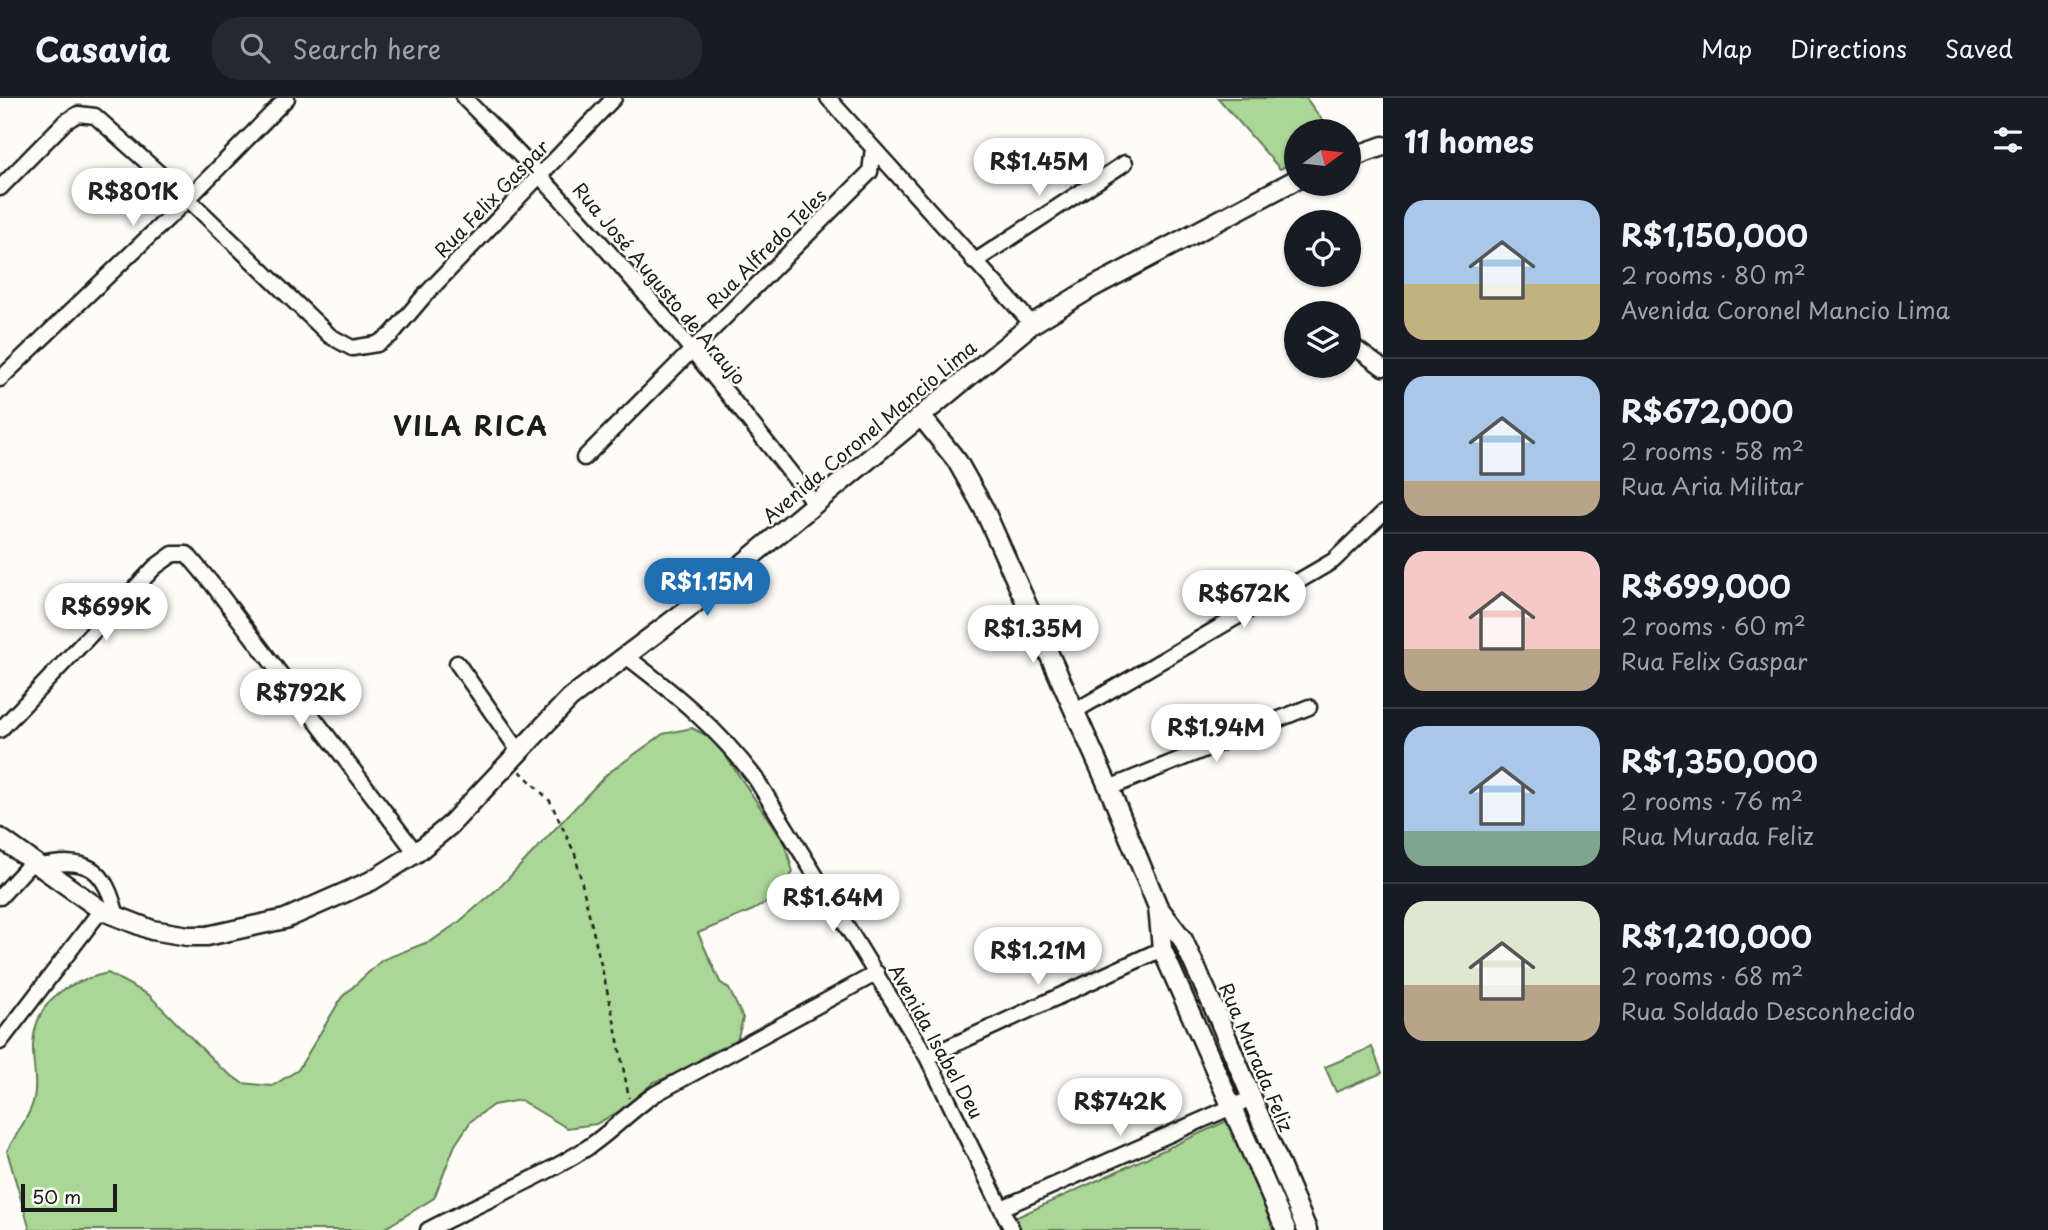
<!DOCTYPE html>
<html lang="en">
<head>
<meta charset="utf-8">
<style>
  :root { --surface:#171b24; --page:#242831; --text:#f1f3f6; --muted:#9ea1a6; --line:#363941; --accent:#1f6fb2 }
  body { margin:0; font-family:"Playpen Sans",sans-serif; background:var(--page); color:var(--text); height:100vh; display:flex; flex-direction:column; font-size:26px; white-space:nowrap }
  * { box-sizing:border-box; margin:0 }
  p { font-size:23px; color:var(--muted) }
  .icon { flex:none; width:38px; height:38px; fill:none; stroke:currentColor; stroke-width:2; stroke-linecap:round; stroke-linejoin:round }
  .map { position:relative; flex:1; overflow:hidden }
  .side { display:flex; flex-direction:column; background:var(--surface); width:665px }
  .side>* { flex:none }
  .needle { width:46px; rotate:75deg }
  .tools { position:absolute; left:1284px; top:21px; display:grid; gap:14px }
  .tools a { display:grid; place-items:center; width:77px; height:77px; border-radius:50%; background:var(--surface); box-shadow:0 2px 5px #0004; font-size:35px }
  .scale { position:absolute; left:21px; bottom:18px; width:96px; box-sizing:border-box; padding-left:7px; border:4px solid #1c1c1c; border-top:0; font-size:19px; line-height:24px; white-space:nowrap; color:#1c1c1c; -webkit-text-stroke:5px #fdfcf7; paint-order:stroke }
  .price { position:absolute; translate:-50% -60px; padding:0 16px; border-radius:24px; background:#fff; color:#222; font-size:23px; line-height:46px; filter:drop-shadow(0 2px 4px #0008) }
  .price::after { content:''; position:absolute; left:50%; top:42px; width:21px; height:16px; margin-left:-10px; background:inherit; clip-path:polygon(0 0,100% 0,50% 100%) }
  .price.current { background:var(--accent); color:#fff }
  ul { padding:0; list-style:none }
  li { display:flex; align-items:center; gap:21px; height:175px; padding:0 21px }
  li+li { border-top:2px solid var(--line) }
  li span { display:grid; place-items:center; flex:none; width:196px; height:140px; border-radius:21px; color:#555 }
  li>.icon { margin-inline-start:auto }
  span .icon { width:84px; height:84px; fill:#fffc; stroke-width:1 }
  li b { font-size:30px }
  h2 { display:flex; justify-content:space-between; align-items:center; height:84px; padding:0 21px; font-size:30px }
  header { display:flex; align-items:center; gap:42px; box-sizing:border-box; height:98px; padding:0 35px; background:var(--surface); border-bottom:2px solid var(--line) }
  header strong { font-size:33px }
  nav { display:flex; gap:38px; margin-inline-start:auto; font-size:24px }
  .search { width:490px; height:63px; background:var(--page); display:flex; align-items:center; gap:18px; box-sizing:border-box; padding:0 24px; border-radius:28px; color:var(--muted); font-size:26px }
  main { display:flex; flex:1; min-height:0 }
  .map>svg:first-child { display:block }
  .green { fill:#aad796; stroke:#637a59; stroke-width:2 }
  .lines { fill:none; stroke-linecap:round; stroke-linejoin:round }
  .minor-casing { stroke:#1c1c1c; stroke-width:19 }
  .tertiary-casing { stroke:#1c1c1c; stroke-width:23 }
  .path { stroke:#1c1c1c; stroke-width:2.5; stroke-dasharray:5 5; stroke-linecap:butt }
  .minor { stroke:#fdfcf7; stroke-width:14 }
  .tertiary { stroke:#fdfcf7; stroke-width:18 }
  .labels { text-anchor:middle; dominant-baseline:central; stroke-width:5; stroke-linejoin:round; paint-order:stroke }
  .street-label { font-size:19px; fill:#1c1c1c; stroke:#fdfcf7 }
  .district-label { font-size:26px; font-weight:bold; letter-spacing:2px; fill:#1c1c1c; stroke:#fdfcf7 }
</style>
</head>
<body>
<header>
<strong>Casavia</strong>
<div class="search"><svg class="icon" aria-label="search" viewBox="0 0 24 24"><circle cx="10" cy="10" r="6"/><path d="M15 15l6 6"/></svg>Search here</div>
<nav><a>Map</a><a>Directions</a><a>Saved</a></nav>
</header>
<main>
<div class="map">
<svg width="1383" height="1132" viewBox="0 0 1383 1132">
  <rect width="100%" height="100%" fill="#fdfcf7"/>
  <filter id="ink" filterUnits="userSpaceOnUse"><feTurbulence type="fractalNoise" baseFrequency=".0143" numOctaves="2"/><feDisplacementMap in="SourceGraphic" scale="14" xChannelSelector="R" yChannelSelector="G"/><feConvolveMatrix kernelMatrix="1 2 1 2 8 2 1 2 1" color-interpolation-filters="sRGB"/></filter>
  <g filter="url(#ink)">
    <path class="green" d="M1218,0H1306L1330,33H1297V63L1280,71Z
      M692,630L715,642L785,746L793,774L779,797L753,812L698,835L720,884L729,891L743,920L737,943L708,956L683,973L654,984L620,1013L596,1026L567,1030L520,1002L493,1007L471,1023L455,1047L434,1100L382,1132H30L7,1053C15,1037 31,1017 34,1000C38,982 32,964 33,946C36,900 68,884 108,875L149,897L220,969L242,985L272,988L298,972L342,899L382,862L433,842L460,823L502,787L607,676L663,636Z
      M1372,949L1382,975L1336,994L1325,969Z
      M1229,1022L1278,1132H1021L1015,1120Z"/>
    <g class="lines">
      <defs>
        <path id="minor" d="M464,0C592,126 704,264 815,406
          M828,0L1032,226
          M0,90L65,24L78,16L95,18L188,101L330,238L352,250L377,246L391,237L425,197L614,0
          M974,164L1125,65
          M1349,245L1383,270
          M0,281L188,101L287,0
          M584,360L870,74L873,50
          M627,559C676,596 719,632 756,681L927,959L1012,1132
          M457,565L519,653
          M1075,613L1333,463L1383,415
          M0,632L155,469L173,456H187L213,487L416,755
          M1109,690L1309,609
          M37,769C88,758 105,769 117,819
          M0,799L31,765
          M0,944L101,812
          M927,959L1162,851
          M1002,1110L1252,1000
          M428,1132C481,1104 537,1082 587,1050C611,1034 631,1012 655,996L877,875"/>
        <path id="tertiary" d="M1349,60L1383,48
          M921,318L957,363L984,411L1109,690L1158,809L1183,842L1218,919L1307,1132
          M0,740L101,812L152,832L188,838H207L285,821L371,783L416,755L449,728L570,600L688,511L1032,226L1093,189L1297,81
          M1158,809L1162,851L1286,1132"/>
      </defs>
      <use href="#minor" class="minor-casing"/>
      <use href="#tertiary" class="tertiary-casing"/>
      <path class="path" d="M520,673L550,703L575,756L614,922L629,1000"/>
      <use href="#minor" class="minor"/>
      <use href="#tertiary" class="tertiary"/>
    </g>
  </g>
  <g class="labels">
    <g class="street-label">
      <text transform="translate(491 100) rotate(-46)">Rua Felix Gaspar</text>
      <text transform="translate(766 150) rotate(-45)">Rua Alfredo Teles</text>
      <text transform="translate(660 185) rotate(50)">Rua José Augusto de Araujo</text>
      <text transform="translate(869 333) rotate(-40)">Avenida Coronel Mancio Lima</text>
      <text transform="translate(937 943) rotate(61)">Avenida Isabel Deu</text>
      <text transform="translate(1257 959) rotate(67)">Rua Murada Feliz</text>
    </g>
    <g class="district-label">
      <text x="471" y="327">VILA RICA</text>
    </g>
  </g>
</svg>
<div class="tools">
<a><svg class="needle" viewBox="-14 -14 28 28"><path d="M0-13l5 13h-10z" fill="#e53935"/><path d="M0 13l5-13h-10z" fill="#9ea1a6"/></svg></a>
<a><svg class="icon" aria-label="locate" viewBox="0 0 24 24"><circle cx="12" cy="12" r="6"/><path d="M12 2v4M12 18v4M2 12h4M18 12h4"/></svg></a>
<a><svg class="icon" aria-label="layers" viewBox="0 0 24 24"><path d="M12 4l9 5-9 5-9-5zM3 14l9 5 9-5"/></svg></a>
</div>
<div class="scale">50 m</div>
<b class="price" style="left:1039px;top:100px">R$1.45M</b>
<b class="price" style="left:133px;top:130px">R$801K</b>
<b class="price current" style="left:707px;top:520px">R$1.15M</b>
<b class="price" style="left:1244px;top:532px">R$672K</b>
<b class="price" style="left:106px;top:545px">R$699K</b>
<b class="price" style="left:1033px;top:567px">R$1.35M</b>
<b class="price" style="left:301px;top:631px">R$792K</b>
<b class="price" style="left:1216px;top:666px">R$1.94M</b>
<b class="price" style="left:833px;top:836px">R$1.64M</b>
<b class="price" style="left:1038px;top:889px">R$1.21M</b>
<b class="price" style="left:1120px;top:1040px">R$742K</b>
</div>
<section class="side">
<h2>11 homes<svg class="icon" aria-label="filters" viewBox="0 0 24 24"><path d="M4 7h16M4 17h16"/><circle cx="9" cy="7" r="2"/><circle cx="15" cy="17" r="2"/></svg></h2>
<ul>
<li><span style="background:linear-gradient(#a9c7e8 60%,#c2b280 0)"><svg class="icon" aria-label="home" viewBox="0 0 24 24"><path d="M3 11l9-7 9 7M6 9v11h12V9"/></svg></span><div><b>R$1,150,000</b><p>2 rooms · 80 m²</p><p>Avenida Coronel Mancio Lima</p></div></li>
<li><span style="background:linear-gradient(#a9c7e8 75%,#b9a48a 0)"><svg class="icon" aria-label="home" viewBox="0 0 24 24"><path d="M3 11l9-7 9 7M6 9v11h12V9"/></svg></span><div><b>R$672,000</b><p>2 rooms · 58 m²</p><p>Rua Aria Militar</p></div></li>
<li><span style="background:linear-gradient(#f6c9c9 70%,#b9a48a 0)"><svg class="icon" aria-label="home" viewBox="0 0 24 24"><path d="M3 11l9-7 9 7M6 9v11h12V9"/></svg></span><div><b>R$699,000</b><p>2 rooms · 60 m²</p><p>Rua Felix Gaspar</p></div></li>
<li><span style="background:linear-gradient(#a9c7e8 75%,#7fa58c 0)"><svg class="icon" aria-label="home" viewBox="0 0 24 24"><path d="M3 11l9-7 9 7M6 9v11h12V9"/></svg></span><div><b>R$1,350,000</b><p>2 rooms · 76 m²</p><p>Rua Murada Feliz</p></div></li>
<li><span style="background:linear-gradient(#dfe7d0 60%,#b9a48a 0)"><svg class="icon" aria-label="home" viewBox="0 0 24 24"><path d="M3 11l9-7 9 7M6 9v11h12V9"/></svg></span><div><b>R$1,210,000</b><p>2 rooms · 68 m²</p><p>Rua Soldado Desconhecido</p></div></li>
</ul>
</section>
</main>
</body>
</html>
